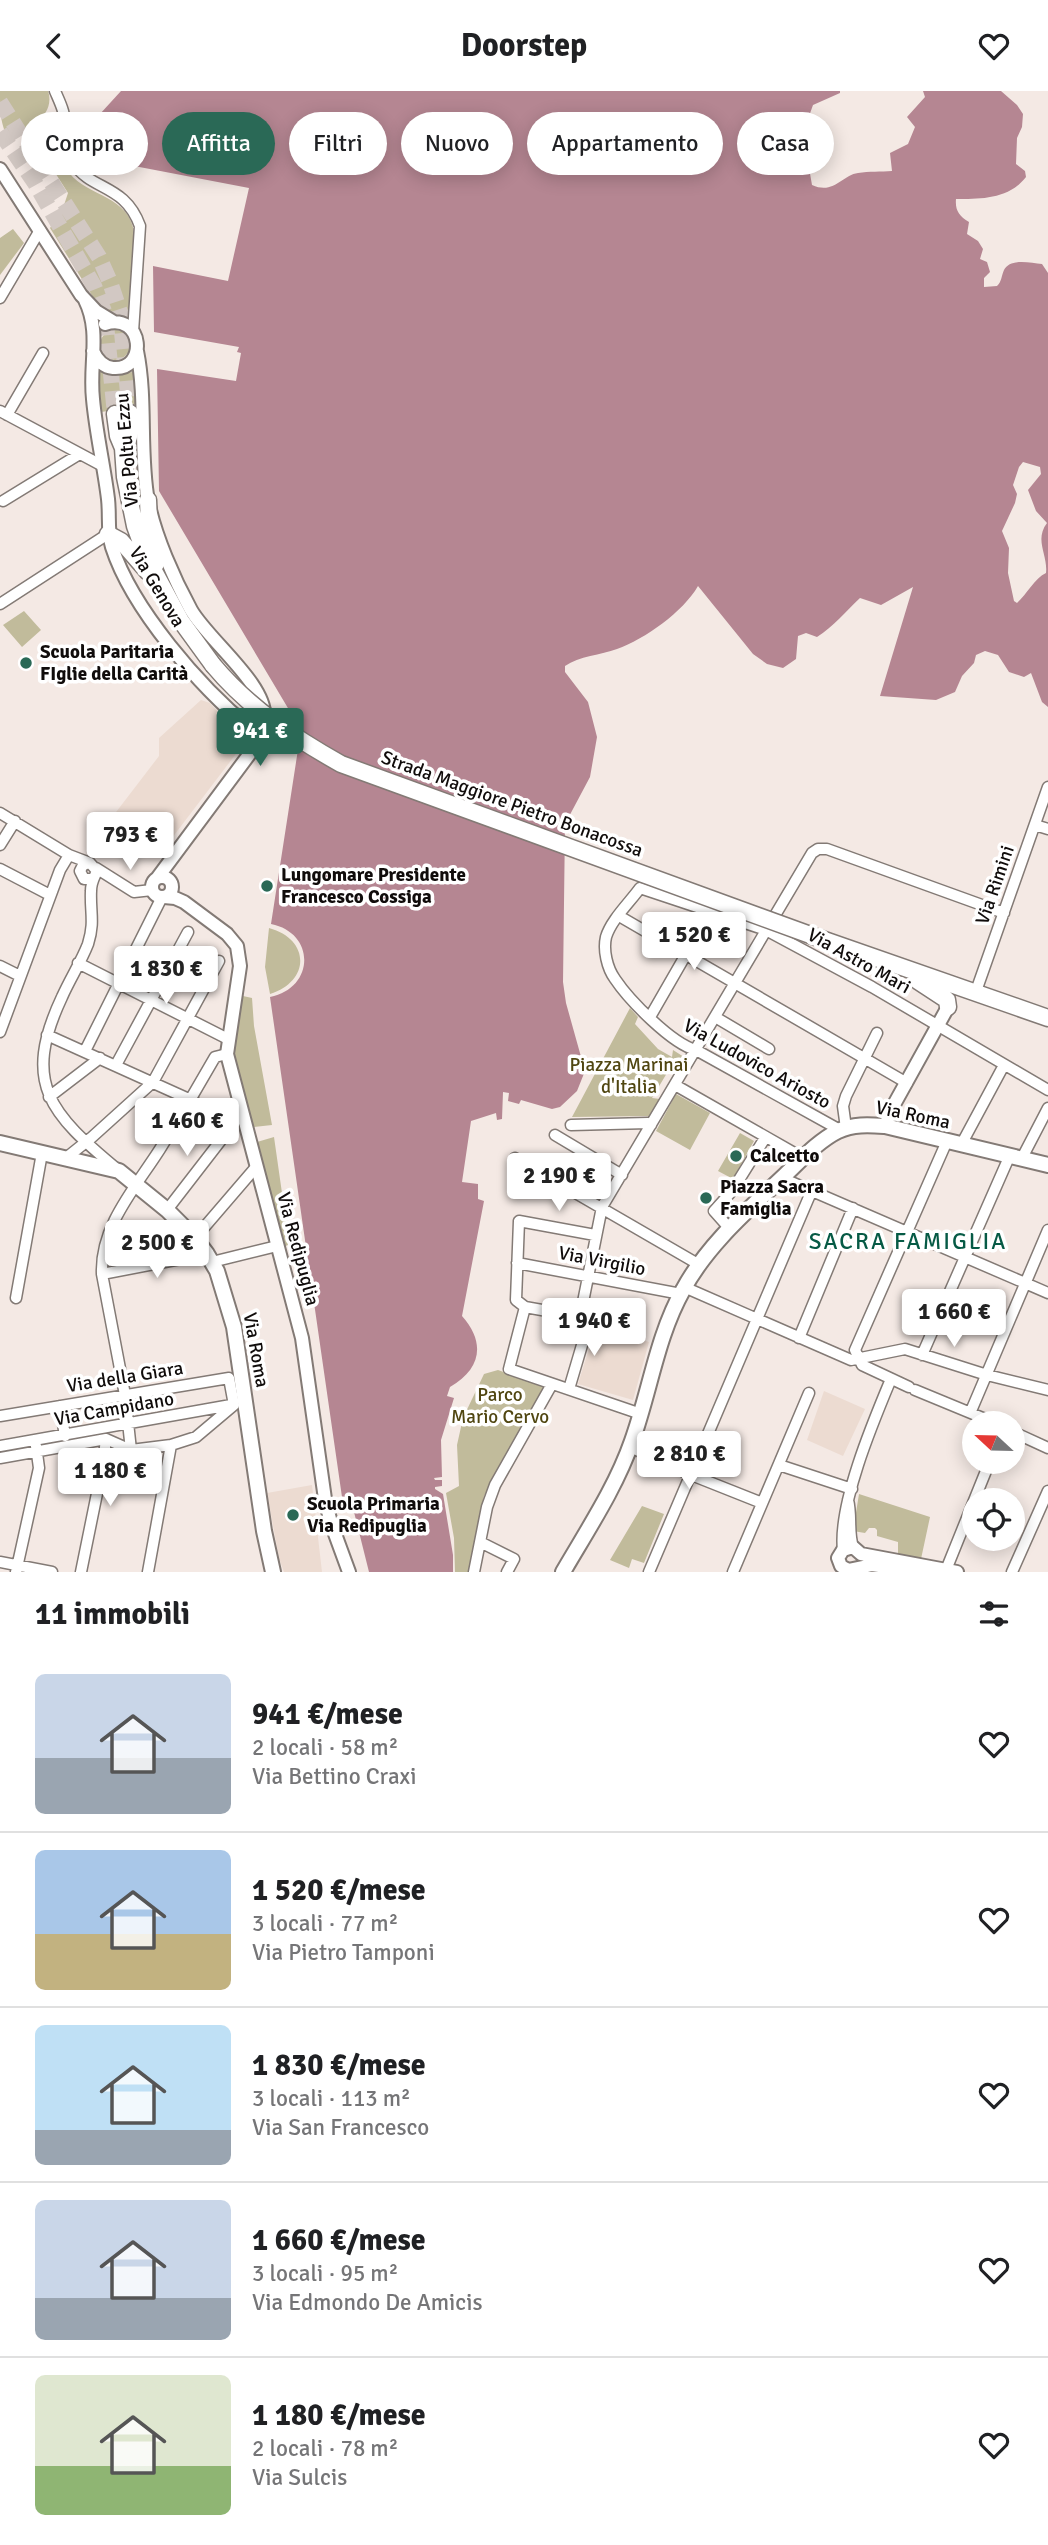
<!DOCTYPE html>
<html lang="it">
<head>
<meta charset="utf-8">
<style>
  :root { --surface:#fff; --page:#f6f6f6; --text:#202124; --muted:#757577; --line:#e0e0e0; --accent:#2a6956 }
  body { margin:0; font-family:Signika,sans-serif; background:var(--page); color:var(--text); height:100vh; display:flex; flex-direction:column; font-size:26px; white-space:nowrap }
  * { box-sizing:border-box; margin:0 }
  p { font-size:23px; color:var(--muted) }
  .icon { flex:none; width:38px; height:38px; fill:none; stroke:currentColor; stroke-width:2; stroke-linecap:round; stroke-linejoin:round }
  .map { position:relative; height:1481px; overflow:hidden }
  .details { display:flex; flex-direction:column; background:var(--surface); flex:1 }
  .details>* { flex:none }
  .hud { position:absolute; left:21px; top:21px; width:1006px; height:63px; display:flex; gap:14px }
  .needle { width:46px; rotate:292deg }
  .fabs { position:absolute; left:962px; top:1320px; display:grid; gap:14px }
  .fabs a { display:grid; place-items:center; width:63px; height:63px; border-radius:50%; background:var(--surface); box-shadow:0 4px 18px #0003; font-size:35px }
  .price { position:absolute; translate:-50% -60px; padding:0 16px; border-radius:7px; background:#fff; color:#222; font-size:23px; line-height:46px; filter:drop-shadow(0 2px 4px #0008) }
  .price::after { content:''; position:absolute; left:50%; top:42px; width:21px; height:16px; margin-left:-10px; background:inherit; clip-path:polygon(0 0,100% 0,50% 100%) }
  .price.selected { background:var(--accent); color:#fff }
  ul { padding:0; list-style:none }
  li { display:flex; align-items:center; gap:21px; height:175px; padding:0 35px }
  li+li { border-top:2px solid var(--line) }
  li span { display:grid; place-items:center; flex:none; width:196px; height:140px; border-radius:10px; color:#555 }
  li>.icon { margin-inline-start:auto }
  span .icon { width:84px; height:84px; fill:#fffc; stroke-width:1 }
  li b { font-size:30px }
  h2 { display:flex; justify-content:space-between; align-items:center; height:84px; padding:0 35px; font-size:30px }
  .tag { padding:0 24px; border-radius:32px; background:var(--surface); box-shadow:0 4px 18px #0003; font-size:24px; line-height:63px }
  .tag.selected { background:var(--accent); color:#fff }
  header { display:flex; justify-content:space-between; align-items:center; height:91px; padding:0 35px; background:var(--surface); font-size:32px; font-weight:700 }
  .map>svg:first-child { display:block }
  .built { fill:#ecdbd1 }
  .green { fill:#c1bb9b }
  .water { fill:#b58692; fill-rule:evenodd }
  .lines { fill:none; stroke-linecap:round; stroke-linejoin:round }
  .primary-tunnel { stroke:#d2c8c3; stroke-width:16; stroke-dasharray:16 8; stroke-linecap:butt }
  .minor-casing { stroke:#837a75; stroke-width:13 }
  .tertiary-casing { stroke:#837a75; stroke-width:16 }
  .secondary-casing { stroke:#837a75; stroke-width:18 }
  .primary-casing { stroke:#837a75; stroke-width:19 }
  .minor { stroke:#fff; stroke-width:10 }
  .tertiary { stroke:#fff; stroke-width:12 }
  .secondary { stroke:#fff; stroke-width:14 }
  .primary { stroke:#fff; stroke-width:16 }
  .primary-bridge-casing { stroke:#837a75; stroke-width:19; stroke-linecap:butt }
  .primary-bridge { stroke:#fff; stroke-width:16 }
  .poi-dot { fill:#2a6956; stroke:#fff; stroke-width:2.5 }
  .labels { text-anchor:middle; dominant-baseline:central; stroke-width:7; stroke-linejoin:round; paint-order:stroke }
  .street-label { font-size:19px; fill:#100c0b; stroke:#fff }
  .poi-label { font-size:19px; font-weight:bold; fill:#100c0b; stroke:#fff; text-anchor:start }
  .park-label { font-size:19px; fill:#504611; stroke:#fff }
  .quarter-label { font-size:23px; letter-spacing:2px; fill:#065a45; stroke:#fff }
</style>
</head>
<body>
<header><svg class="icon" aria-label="back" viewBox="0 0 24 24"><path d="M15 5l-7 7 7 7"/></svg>Doorstep<svg class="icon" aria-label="heart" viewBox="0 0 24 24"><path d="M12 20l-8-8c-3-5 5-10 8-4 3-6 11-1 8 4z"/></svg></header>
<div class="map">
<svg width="1048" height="1481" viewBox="0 0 1048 1481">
  <rect width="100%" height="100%" fill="#f4e9e4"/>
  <path class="built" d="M201,609L210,612L245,651L159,764L110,729L159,665V647Z
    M596,1235L649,1251L633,1309L578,1293Z
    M824,1300L865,1318L843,1365L807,1349Z
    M312,1394L322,1481H284L280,1470L275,1471L274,1469L279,1467L267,1402Z"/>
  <path class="green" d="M0,0H48C56,23 29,41 9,46C0,37 0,15 0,0Z
    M56,24C58,41 58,62 66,77C82,105 124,102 133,136C138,157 131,194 129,217L124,224H108L89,210L93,206L50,137L62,120L68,102L33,47Z
    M13,138L24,152L0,184V147Z
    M100 254a15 15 0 1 1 30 0a15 15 0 1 1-30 0Z
    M133,276L137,316L101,321L96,278L110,282Z
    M24,520L41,539L22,556L3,534Z
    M269,837C310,848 311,890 270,903L265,876Z
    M243,905L252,907L254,935L272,1034L253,1036L234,966V952Z
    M630,917L638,926L635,933L658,958L672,966L673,959L684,966L677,977H670L652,1007L660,1008L649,1025L572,1026Z
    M676,1003L710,1022L690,1059L656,1040Z
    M740,1042L754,1050L733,1088L718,1080Z
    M274,1046L288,1144L293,1153L285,1155L257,1051Z
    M498,1279L544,1295L484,1405L471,1481H455L454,1447L446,1402L459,1395L457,1354L463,1327L484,1283Z
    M859,1403L930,1426L921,1468L905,1467L903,1464L898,1465V1451L877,1445V1439L875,1437H869L865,1442L853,1440Z
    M642,1415L664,1423L644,1472L632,1468L629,1477L610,1469Z"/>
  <path class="water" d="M121,0H840V2L813,14L803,42L812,94C834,104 842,84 858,82C869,80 881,81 892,80L890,62L908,53L915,36L907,26L925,6L923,0H1001L1017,14L1023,23L1022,36L1017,47L1016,73L1025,80L1026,86C1009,108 981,108 956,108C955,119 959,125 969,131L967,143L978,150L983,158L980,168L987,171L990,181L984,187V196L997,195C1002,190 1001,186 1004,179C1010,167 1030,172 1042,173L1048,182V616L1042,611L1031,582L1024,586L1009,581L998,564L985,560L976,564L974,572L962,585L955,601L936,609L880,605L913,496L881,514L860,507C846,520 833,536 817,546L806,542L798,545L796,568L783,577L767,573L753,563L698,495C683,521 645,548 617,558C601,564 579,565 565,575V581L588,611L597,646L590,686L565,733L563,891L566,912L585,980L577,1000L560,1016L552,1018L521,1009L519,1013L508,1010L509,1002L503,1001L502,1028L497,1029L496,1022L471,1030L462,1091L478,1093V1108L484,1110L462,1225C486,1252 481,1278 450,1296L447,1305L454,1307L441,1349L442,1386L434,1387L435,1389H442V1395L435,1396V1398L443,1403L453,1464V1481H369L352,1413L342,1406L270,906C315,897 316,842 271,833L301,639L159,400L157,278L236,290L241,262L237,261L239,256L154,241L153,175L228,190L249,97L82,65L89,35ZM1023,371L1040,376L1041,383L1028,399L1036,420L1047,432C1034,449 1048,464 1046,482C1035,487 1027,503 1017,512L1014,510L1008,482L1009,457L1002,440L1015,412L1017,403L1013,394L1019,376Z"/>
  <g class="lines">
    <path class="primary-tunnel" d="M0,11L99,166L110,191L120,221L130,322
      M0,41L35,92L94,195L105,223L115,323"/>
    <defs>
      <path id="minor" d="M55,0C58,7 61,13 63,20C68,38 64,58 74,73C92,100 125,93 140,135L133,241
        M0,207L40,139
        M0,320L101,374
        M7,324L43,262
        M3,410L78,364
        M0,513L108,443
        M0,722L69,764L90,772
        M1035,734L1048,738
        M0,754L15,730
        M90,772L97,780C94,787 91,791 91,800C90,821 95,831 88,853C81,871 70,888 62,906C21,993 51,1023 117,1078
        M90,772L83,774L80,780L84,788H92
        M96,777L134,801L152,799
        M0,778L50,804
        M619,825L907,992
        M78,872L228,948
        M0,875L20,885
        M975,903L1048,696
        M650,926L711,820
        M715,926L769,958
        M0,941L60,779L69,764
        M47,944L191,1009L232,1034
        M85,960L162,806
        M116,974L188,841
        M675,994L803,1067
        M49,1006L100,967
        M571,1034L648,1032L651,1034
        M846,1037L843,1015L846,1005L877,942
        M840,1039L696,959C672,953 629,909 615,888C607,877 603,859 606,846C611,829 630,811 640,797L766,839L872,896L1048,999
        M555,1044L622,1084
        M961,1054L1004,974
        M66,1067L91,1047L153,991L219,870
        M515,1067L698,1173
        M1022,1067L1048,1017
        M782,1087L1048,1202
        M167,1119L242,1022
        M730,1138L714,1120L732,1100L765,1047
        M595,1144L519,1130L516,1209L525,1216L626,1234
        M195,1147L256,1076
        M212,1171L277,1155
        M517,1172L681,1203
        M102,1183L207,1163
        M684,1196L851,1269L905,1258L987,1284L1048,1299
        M16,1207L42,1062
        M525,1216L509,1278L641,1323
        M580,1226L602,1116L812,762L818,758H827L1004,822
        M799,1247L853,1117
        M922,1264L1010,1064
        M909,1296L862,1274L855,1259L947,1050
        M569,1298L590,1227
        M915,1299L995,1332
        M60,1315L65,1345
        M971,1320L1048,1139
        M0,1325L229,1287L234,1314L196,1346L171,1354L131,1359L106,1348L0,1367
        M1013,1341L1048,1357
        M0,1355L231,1314
        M630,1356L689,1383L762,1412
        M131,1359L125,1304L102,1183C100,1135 136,1096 160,1058C179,1028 197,998 215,966L227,963
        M779,1374L852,1398
        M848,1409C852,1424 848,1441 853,1456
        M480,1451L514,1468L507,1481
        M843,1459C838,1414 873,1331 891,1288
        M0,1471L52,1481
        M946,1479L990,1370
        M16,1481L39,1377L36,1355
        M81,1481L103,1373L106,1348
        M148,1481L171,1354
        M474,1481L487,1416L495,1394L552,1293
        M649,1481L812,1099
        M733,1481L809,1302
        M1012,1481L1048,1400"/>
      <path id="tertiary" d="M0,78L81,204L96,220L114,231
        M85,209C101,241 89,273 93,308C96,342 104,375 108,408C110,425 107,440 112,456C132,518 200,596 250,637
        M93,260C97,269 103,276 113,277C148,280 144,221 105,233
        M137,260C147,310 139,361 148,410C155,445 174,488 191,519C208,549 269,595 264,628
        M255,649L263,650L268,646L269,636L264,631
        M152 796a10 10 0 1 1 20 0a10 10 0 1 1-20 0Z
        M158,786L254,657L255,649
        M164,806L175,807L184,811L227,843L237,855L240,875L227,963L302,1247L325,1408L331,1432L349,1481
        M885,1035L891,1019L948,916
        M920,1481L872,1474L848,1479L841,1475L838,1467L843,1459L853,1456L861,1463L957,1481"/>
      <path id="secondary" d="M0,1052L119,1080L167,1119L195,1147L207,1163L217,1180L234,1236L264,1440L273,1481
        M563,1481C588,1438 616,1396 632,1350C650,1300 657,1245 683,1199C707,1154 748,1119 785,1084C801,1069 818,1050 838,1040C854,1033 868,1034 885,1035L1048,1074"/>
      <path id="primary" d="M115,323L118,345L123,357L125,386L135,435L146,465L181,530L213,574
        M123,357L129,346L130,322
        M148,409L149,432L156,473
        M108,443L121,450L148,481
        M813,845L1048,927
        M918,890L947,909L948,916"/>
    </defs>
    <use href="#minor" class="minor-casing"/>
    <use href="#tertiary" class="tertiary-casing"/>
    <use href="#secondary" class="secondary-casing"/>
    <use href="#primary" class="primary-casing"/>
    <use href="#minor" class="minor"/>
    <use href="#tertiary" class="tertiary"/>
    <use href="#secondary" class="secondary"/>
    <use href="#primary" class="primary"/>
    <defs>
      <path id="primary-bridge" d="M213,574C249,617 293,646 341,673L813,845"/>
    </defs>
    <use href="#primary-bridge" class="primary-bridge-casing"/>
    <use href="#primary-bridge" class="primary-bridge"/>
  </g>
  <g class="poi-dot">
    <circle cx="26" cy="572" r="7"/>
    <circle cx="267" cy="795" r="7"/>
    <circle cx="736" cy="1065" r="7"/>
    <circle cx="706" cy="1107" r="7"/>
    <circle cx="293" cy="1424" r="7"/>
  </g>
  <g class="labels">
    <g class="street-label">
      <text transform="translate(127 359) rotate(-95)">Via Poltu Ezzu</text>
      <text transform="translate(157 496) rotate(59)">Via Genova</text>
      <text transform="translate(512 713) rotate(20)">Strada Maggiore Pietro Bonacossa</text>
      <text transform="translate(995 794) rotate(-71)">Via Rimini</text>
      <text transform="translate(859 870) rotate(29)">Via Astro Mari</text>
      <text transform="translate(757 973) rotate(29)">Via Ludovico Ariosto</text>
      <text transform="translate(913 1024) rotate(12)">Via Roma</text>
      <text transform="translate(298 1158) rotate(75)">Via Redipuglia</text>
      <text transform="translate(602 1170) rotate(11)">Via Virgilio</text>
      <text transform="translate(256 1259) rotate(80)">Via Roma</text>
      <text transform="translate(125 1286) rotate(-9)">Via della Giara</text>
      <text transform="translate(114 1318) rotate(-10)">Via Campidano</text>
    </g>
    <g class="poi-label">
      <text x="40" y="561">Scuola Paritaria<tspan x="40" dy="22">FIglie della Carità</tspan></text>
      <text x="281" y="784">Lungomare Presidente<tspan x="281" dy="22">Francesco Cossiga</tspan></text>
      <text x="750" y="1065">Calcetto</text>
      <text x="720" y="1096">Piazza Sacra<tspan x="720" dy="22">Famiglia</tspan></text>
      <text x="307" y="1413">Scuola Primaria<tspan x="307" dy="22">Via Redipuglia</tspan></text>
    </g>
    <g class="park-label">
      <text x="629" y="974">Piazza Marinai<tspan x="629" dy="22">d'Italia</tspan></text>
      <text x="500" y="1304">Parco<tspan x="500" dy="22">Mario Cervo</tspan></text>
    </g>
    <g class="quarter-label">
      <text x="908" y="1150">SACRA FAMIGLIA</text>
    </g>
  </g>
</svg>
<div class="fabs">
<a><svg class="needle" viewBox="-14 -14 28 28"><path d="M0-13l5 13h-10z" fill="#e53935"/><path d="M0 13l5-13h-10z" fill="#757577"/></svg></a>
<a><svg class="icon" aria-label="locate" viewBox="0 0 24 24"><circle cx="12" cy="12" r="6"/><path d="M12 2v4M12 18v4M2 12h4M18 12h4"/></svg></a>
</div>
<b class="price selected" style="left:260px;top:677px">941 €</b>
<b class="price" style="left:130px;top:781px">793 €</b>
<b class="price" style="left:694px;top:881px">1 520 €</b>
<b class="price" style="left:166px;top:915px">1 830 €</b>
<b class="price" style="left:187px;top:1067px">1 460 €</b>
<b class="price" style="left:559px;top:1122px">2 190 €</b>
<b class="price" style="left:157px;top:1189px">2 500 €</b>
<b class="price" style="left:954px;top:1258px">1 660 €</b>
<b class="price" style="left:594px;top:1267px">1 940 €</b>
<b class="price" style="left:689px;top:1400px">2 810 €</b>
<b class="price" style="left:110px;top:1417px">1 180 €</b>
<div class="hud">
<a class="tag">Compra</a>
<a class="tag selected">Affitta</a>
<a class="tag">Filtri</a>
<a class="tag">Nuovo</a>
<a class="tag">Appartamento</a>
<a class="tag">Casa</a>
</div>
</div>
<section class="details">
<h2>11 immobili<svg class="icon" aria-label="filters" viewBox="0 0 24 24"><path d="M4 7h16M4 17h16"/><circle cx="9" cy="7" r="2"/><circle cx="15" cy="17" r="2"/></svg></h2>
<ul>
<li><span style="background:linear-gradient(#c9d6e8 60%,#9aa5b1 0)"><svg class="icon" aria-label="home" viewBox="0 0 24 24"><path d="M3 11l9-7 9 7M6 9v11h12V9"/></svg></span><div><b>941 €/mese</b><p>2 locali · 58 m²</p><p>Via Bettino Craxi</p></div><svg class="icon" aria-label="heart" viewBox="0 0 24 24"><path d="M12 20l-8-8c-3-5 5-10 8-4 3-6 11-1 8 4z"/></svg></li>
<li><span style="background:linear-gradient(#a9c7e8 60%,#c2b280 0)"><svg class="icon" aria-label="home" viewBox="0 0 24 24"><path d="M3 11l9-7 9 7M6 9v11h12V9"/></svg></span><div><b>1 520 €/mese</b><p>3 locali · 77 m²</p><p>Via Pietro Tamponi</p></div><svg class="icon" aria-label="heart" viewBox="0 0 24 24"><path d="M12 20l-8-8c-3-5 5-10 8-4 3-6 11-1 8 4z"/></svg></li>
<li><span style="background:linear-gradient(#bfe0f5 75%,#9aa5b1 0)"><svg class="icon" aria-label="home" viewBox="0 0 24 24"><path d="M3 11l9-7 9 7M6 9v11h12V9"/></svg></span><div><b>1 830 €/mese</b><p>3 locali · 113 m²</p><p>Via San Francesco</p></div><svg class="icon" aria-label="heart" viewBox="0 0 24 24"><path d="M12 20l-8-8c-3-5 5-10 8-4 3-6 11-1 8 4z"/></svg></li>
<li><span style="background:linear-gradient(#c9d6e8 70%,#9aa5b1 0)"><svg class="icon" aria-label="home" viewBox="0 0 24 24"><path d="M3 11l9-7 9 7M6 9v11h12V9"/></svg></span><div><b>1 660 €/mese</b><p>3 locali · 95 m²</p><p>Via Edmondo De Amicis</p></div><svg class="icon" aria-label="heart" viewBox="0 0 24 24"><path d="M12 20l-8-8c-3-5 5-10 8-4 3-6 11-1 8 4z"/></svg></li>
<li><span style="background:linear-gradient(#dfe7d0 65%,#8fb573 0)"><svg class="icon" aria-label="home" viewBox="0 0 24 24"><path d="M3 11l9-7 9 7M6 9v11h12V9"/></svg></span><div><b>1 180 €/mese</b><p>2 locali · 78 m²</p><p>Via Sulcis</p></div><svg class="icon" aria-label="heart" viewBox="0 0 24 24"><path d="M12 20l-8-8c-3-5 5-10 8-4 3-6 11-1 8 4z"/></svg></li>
</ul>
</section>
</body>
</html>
